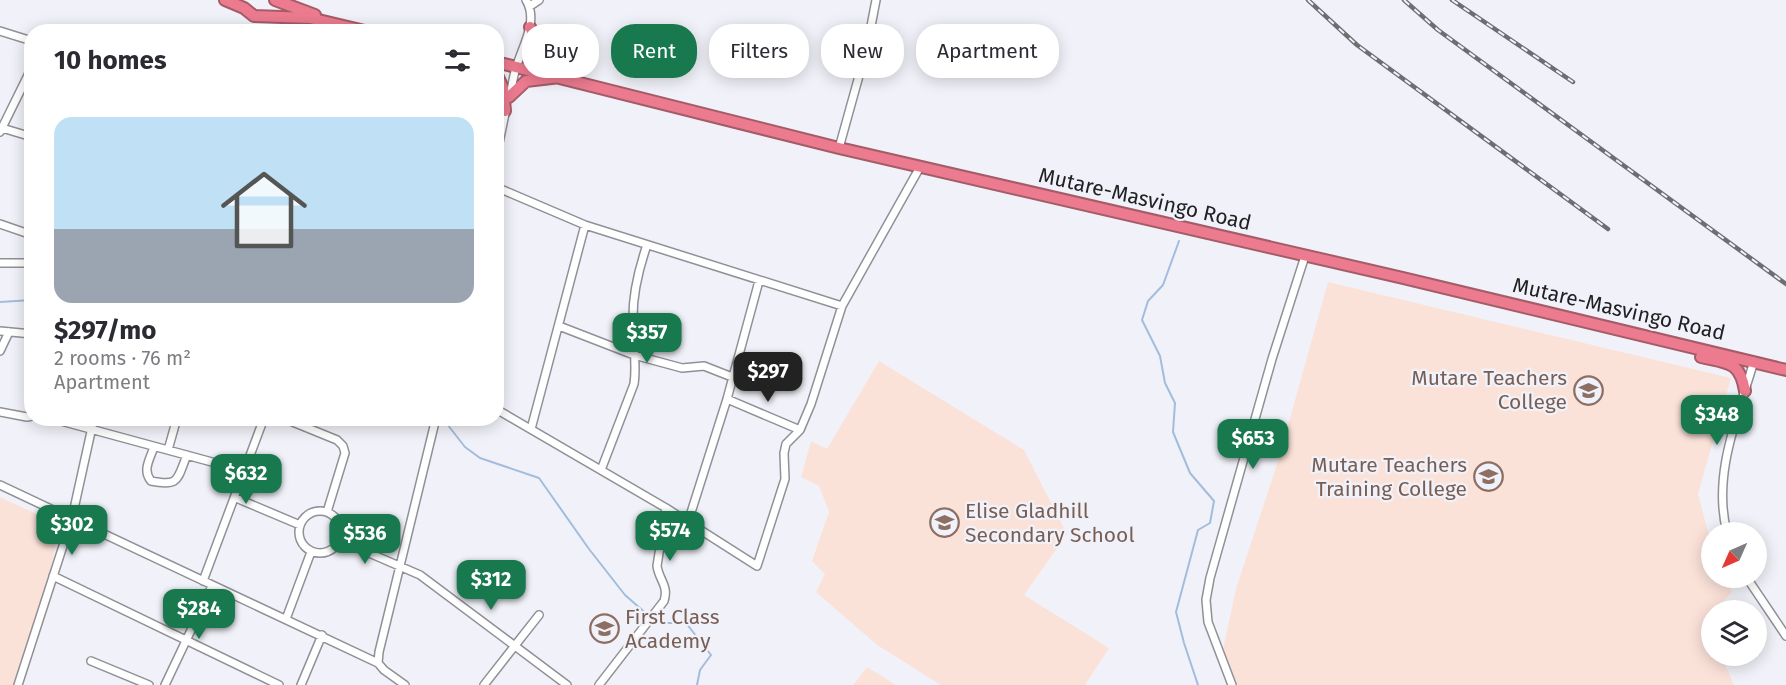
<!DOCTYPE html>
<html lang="en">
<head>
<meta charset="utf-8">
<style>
  :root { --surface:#fff; --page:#f2f2f3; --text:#2b2b33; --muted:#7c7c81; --accent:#18784e }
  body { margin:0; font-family:"Fira Sans",sans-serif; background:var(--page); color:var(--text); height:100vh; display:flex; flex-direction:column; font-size:22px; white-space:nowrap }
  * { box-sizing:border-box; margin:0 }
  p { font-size:20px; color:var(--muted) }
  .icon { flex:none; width:33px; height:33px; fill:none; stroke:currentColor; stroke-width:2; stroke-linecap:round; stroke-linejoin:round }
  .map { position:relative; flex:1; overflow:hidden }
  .panel { position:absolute; left:24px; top:24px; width:480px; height:402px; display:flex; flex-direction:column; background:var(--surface); border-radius:24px; box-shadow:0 3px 15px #0003 }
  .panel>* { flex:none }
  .hud { position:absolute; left:522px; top:24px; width:570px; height:54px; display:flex; gap:12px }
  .needle { width:39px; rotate:225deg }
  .tools { position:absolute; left:1701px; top:522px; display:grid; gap:12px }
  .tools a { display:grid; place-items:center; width:66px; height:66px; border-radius:50%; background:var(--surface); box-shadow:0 3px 15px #0003; font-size:30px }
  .price { position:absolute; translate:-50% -51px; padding:0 14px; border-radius:12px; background:var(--accent); color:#fff; font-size:20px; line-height:39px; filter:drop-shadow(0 2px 3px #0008) }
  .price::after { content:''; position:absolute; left:50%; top:36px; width:18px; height:14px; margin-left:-9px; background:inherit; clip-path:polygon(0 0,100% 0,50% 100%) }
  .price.selected { background:#222; color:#fff }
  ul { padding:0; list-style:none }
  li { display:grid; align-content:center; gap:12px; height:318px; padding:0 30px }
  li span { display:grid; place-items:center; height:186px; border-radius:18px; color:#555 }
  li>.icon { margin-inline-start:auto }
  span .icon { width:108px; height:108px; fill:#fffc; stroke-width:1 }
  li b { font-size:26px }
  h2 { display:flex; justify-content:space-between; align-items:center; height:72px; padding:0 30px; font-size:26px }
  .pill { padding:0 21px; border-radius:24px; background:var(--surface); box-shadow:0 3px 15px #0003; font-size:21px; line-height:54px }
  .pill.selected { background:var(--accent); color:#fff }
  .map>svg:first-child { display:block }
  .education { fill:#fbe2d9 }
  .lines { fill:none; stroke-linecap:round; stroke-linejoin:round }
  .stream { stroke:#a2bddc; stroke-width:2 }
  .minor-casing { stroke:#909097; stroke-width:10 }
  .highway-casing { stroke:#a55c69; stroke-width:14 }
  .minor { stroke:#fff; stroke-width:7 }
  .highway { stroke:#ec7b8f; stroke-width:10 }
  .rail-casing { stroke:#6d6e72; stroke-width:4.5 }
  .rail { stroke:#f1f2f9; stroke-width:2; stroke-dasharray:7; stroke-linecap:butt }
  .labels { text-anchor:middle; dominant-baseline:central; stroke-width:4.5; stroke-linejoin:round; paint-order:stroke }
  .street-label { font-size:21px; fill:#212123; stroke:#f1f2f9 }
  .education-label { font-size:21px; fill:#785e54; stroke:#f1f2f9; text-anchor:end }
</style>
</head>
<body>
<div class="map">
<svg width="1786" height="685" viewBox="0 0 1786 685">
  <rect width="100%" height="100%" fill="#f1f2f9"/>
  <path class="education" d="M1328,282L1731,378L1698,494L1711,543L1712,578H1725L1732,592L1715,610H1712L1711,615L1705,622L1711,635L1712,656H1721L1734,685H1236L1223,649L1236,589L1278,461Z
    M879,361L1024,450L1067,534L1024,595L1109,648L1085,685H941L877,645L816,592L825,574L812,561L829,512L819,486L801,477L811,441L827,449Z
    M0,497L60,525L37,632L24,626L37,633L17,685H0Z
    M867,667L896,685H853Z"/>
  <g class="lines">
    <path class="stream" d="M1179,241L1163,285L1148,301L1142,320L1160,356L1165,383L1175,403L1173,432L1190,473L1214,501L1210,523L1198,530L1176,612L1184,643L1198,685
      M0,302L32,300
      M439,422L447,424L465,447L480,458L539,478L589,549L625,595L649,616
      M654,619L662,623H686L711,655L700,670L697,685"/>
    <defs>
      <path id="minor" d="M530,6L539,0
        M0,31L32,41
        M510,96C512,86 513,77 516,68C522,47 539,21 526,0
        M2,128L32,137
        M0,132L32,67
        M839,148L867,47L876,0
        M496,157L506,109
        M496,187L585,225L842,306
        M0,224L32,235
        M0,263H32
        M559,326L634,355L682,368L704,366L732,377
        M0,331L32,334
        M0,351L9,332
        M727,399L800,430
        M496,409L666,508L757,566L785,479L784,453L786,444L800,430L811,404L842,306L920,167
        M0,412L27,417L32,416
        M50,418L245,471
        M283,418L337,440L343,446L345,453L327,512
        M531,429L585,225
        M154,447C150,459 142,470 151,481C180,487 177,479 187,455
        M168,450L177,418
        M601,470L634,384C637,364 633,344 633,323C632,296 638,271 647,245
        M0,485L378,663
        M236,498L300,525
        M299 532a21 21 0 1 1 42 0a21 21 0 1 1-42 0Z
        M688,522L727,399L759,281
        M1727,532C1712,475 1738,416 1754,361
        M339,540L420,575L567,685
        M53,576L279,685
        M1747,578L1786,636
        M203,581L264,418
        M286,619L311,552
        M91,661L149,685
        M18,685L72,518L94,418
        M165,685L212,586
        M301,685L322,635
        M405,685L384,670L378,663L379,652L436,418
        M484,685L539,615
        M599,685L664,601C669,586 659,580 657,566L666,508
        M1232,685L1208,622L1206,600L1210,578L1272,359L1305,256"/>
      <path id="highway" d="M225,0L244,8L254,16L310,18L369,32
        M275,0L315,15
        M496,62L839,148L1403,278L1786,370
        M496,73L503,88L505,111
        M509,97L526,81L560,77L543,55L530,27
        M1701,357C1728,363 1740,361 1745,391"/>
    </defs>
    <use href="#minor" class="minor-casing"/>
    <use href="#highway" class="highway-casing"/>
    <use href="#minor" class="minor"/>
    <use href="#highway" class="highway"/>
    <defs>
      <path id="rail" d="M1308,0L1357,45L1608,229
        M1404,0L1438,30L1786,284
        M1452,0L1573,82"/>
    </defs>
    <use href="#rail" class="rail-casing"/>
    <use href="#rail" class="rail"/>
  </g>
  <defs>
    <symbol id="university-ring" viewBox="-11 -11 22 22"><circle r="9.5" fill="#f1f2f9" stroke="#8d6e63" stroke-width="1.5"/><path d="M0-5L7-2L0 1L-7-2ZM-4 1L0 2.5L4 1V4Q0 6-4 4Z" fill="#8d6e63"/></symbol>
    <symbol id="school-ring" viewBox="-11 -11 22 22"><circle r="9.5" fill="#f1f2f9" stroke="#8d6e63" stroke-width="1.5"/><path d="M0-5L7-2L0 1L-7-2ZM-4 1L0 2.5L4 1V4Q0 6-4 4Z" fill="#8d6e63"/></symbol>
  </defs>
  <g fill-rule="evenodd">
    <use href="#university-ring" x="1572" y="374" width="33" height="33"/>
    <use href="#university-ring" x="1472" y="460" width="33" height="33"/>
    <use href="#school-ring" x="928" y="506" width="33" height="33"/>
    <use href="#school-ring" x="588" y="612" width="33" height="33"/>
  </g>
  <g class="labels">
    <g class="street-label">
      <text transform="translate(1145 199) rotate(13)">Mutare-Masvingo Road</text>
      <text transform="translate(1619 309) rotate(13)">Mutare-Masvingo Road</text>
    </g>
    <g class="education-label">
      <text x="1567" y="378">Mutare Teachers<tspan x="1567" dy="24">College</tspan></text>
      <text x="1467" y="465">Mutare Teachers<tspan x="1467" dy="24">Training College</tspan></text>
      <text x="965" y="511" text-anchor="start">Elise Gladhill<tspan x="965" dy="24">Secondary School</tspan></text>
      <text x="625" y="617" text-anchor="start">First Class<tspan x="625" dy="24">Academy</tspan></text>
    </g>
  </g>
</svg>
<div class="tools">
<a><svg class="needle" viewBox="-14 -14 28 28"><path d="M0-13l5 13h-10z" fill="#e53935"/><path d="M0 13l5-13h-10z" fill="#7c7c81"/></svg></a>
<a><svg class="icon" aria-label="layers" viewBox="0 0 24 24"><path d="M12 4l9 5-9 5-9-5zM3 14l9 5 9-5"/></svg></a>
</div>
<b class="price" style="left:647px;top:364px">$357</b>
<b class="price selected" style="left:768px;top:403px">$297</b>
<b class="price" style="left:1717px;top:446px">$348</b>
<b class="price" style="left:1253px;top:470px">$653</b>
<b class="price" style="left:246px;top:505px">$632</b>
<b class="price" style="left:72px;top:556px">$302</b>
<b class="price" style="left:670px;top:562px">$574</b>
<b class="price" style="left:365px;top:565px">$536</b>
<b class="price" style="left:491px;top:611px">$312</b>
<b class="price" style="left:199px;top:640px">$284</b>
<div class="hud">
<a class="pill">Buy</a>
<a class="pill selected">Rent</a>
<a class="pill">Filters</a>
<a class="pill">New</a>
<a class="pill">Apartment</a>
</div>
<section class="panel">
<h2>10 homes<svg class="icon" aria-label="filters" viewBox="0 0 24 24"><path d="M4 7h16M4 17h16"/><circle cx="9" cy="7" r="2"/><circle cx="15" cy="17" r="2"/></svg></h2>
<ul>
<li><span style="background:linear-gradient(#bfe0f5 60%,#9aa5b1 0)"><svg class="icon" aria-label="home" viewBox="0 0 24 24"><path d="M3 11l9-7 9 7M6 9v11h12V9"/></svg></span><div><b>$297/mo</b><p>2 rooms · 76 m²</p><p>Apartment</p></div></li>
</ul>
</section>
</div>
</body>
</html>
